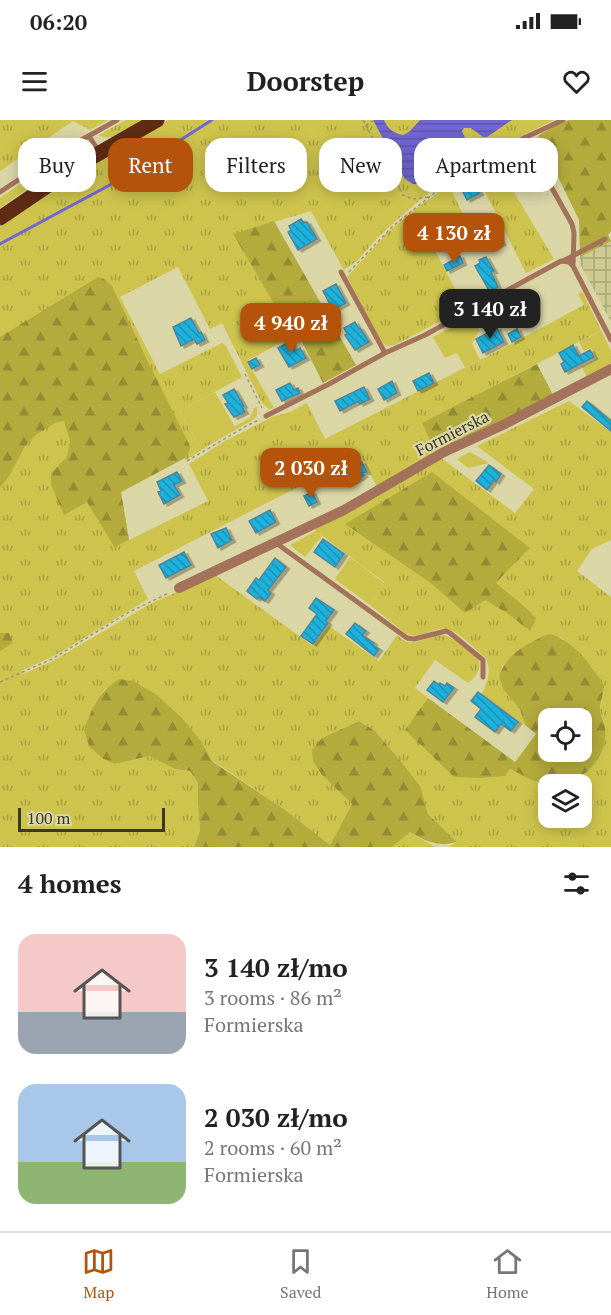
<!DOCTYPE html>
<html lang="en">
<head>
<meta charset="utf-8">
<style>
  :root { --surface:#fff; --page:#f2f2f2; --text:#222; --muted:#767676; --line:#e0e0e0; --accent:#b45309 }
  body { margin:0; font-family:"PT Serif",serif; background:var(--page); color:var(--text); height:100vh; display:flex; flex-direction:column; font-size:22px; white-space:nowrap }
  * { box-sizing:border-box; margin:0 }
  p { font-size:20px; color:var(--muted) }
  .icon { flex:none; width:33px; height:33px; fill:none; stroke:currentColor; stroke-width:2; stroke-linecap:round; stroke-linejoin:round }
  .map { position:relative; height:727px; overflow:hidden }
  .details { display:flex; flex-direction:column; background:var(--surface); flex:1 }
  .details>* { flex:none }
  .banner { position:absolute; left:18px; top:18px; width:576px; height:54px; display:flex; gap:12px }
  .controls { position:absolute; left:538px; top:588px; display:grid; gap:12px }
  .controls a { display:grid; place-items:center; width:54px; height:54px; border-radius:12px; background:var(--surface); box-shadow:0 3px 15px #0003; font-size:30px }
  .scale { position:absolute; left:18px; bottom:15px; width:147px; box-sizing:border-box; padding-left:6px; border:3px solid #3a3825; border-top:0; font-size:16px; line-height:21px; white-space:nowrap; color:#3a3825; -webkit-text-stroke:4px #dad6a6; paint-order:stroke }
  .price { position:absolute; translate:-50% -51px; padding:0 14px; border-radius:12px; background:var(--accent); color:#fff; font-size:20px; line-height:39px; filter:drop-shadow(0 2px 3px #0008) }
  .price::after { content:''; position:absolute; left:50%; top:36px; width:18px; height:14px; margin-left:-9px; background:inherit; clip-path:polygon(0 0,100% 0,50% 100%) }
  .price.active { background:#222; color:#fff }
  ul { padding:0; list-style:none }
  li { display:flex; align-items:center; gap:18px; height:150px; padding:0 18px }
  li span { display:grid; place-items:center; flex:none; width:168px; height:120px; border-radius:18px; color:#555 }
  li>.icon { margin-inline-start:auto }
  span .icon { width:72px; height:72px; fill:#fffc; stroke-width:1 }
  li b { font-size:26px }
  h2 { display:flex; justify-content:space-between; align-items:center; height:72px; padding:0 18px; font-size:26px }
  .tag { padding:0 21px; border-radius:18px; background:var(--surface); box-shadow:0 3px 15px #0003; font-size:21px; line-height:54px }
  .tag.active { background:var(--accent); color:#fff }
  .status { display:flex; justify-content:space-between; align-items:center; height:42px; padding:0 30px; background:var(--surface); direction:ltr }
  .status svg { height:16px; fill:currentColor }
  header { display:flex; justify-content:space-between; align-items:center; height:78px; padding:0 18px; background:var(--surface); font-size:27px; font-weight:600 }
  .dock { display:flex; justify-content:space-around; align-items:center; height:84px; border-top:2px solid var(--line); background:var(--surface); font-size:16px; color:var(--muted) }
  .dock a { display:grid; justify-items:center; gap:3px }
  .dock .active { color:var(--accent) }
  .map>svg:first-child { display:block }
  .industrial { fill:url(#industrial-grid) }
  .grass { fill:url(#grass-tufts); fill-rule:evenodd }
  .forest { fill:url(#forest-firs); fill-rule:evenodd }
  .garden { fill:#cec44d }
  .water { fill:url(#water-rules) }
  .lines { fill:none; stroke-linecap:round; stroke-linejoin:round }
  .stream { stroke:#7166d3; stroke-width:3 }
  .building { fill:url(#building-back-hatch); stroke:#508599; stroke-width:1.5; filter:url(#shadow) }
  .path { stroke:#9a9772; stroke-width:1.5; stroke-dasharray:3 3; stroke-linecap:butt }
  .service { stroke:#a4725b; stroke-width:5 }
  .minor { stroke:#a4725b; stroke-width:10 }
  .primary { stroke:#5f2c13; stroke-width:15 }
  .labels { text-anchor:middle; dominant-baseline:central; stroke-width:4.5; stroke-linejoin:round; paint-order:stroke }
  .street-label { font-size:16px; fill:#3a3825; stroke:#dad6a6 }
</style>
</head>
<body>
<div class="status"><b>06:20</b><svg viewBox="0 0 49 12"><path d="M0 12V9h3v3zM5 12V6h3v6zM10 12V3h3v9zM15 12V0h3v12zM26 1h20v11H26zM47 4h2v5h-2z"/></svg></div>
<header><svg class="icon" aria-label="menu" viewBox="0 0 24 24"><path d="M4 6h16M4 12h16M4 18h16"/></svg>Doorstep<svg class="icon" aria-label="heart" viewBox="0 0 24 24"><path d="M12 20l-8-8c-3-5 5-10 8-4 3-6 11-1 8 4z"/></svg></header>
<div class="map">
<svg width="611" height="727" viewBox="0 0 611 727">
  <defs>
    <pattern id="industrial-grid" width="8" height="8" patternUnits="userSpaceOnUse" patternTransform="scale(1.5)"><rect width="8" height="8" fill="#cecb92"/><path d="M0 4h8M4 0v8" fill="none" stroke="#a8a677"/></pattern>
    <pattern id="grass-tufts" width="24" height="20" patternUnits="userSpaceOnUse" patternTransform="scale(1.5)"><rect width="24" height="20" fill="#cec44d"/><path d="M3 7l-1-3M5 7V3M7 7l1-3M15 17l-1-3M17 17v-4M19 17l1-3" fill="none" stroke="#a8a040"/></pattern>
    <pattern id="forest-firs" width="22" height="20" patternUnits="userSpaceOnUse" patternTransform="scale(1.5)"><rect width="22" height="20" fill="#b4ab3d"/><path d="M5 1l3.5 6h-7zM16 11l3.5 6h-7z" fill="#938c33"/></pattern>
    <pattern id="water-rules" width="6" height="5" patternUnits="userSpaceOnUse" patternTransform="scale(1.5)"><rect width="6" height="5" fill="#7166d3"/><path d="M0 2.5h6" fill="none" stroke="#5e55ab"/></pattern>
    <pattern id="building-back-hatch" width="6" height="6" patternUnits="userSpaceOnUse" patternTransform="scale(1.5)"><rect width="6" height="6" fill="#1cb2dd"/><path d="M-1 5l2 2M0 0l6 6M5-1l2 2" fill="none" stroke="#1a92b3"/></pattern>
    <filter id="shadow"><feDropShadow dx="3.5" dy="2" stdDeviation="0" flood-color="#0004"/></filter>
  </defs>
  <rect width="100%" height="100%" fill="#dad6a6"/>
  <path class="industrial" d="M611,121V202L579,142L580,137Z"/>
  <path class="grass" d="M0,0H108L90,10L73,1L0,51Z
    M126,0H143C131,7 113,23 99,15Z
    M168,0H554L507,23L455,51L408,90L379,116L358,140L344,150L311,91L234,114L293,216L247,241L274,288L269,289L262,283L222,203L210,209L178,147L120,177L160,254L222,223L226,226L242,257L180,291L199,326L250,298L254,288L257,287C258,295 257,297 251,301L211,324L186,340L185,338L121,372L129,420L208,381L189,344L225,321L272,297L290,292L307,283L325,319L511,224L584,185L578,174L581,172L583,173L611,231V236L598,212L423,303L436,333L377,367L360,335L134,451L148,479L54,536L21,551L23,554L51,542L150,484L215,455L313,526L329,506L379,541L397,515C400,517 402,520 405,521C418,527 433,512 447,516C456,520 469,532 478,539C482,549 476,557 468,563L435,540L415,568L428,578L405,610L454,657L510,649L537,662H558L606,609L600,590L604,569L593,548L561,517L503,545C495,568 507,569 519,587C522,592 523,599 525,605L482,574C487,561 493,550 485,537C476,530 457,510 447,509C432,507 418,521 405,513L370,485L384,466V462L316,411L315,409L441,338L515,393L534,369L477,326L569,281L611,312V420L592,429L577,451L611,477V727H449L457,722L428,694L419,666L399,639L375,611L359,601L322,618V655L352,684L330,725L284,689L213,641L201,621L106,568L95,583L84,610L115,644L149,636L175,649L190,651L198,663V684L200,711L194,727H0V107L99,40ZM549,664H582V698H549Z
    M85,23L87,27L85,32L33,65L0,88V78L32,56L44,53L46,54L70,39L69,37L77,27Z
    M498,35L502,37L495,41L554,139L526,153L475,52L470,54L471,51L474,49Z
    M449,65L464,96L428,117L465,188L395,225L387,226L381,221L347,157L388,112L417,88Z
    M410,712L435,727H392Z"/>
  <path class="forest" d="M569,0H611V111L608,115L611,121L580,137L579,100L538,16L554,6Z
    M274,101L356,245L323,263L298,214L293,216L233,114Z
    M98,157L104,159L112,166L149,244L190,326V330L185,338L121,372L129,420L120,424L115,428L87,382L64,395L51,365V353L67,337L70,321L64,301L55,303L36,315L25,326L9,356L0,368V217Z
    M537,244L553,275L436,333L422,303Z
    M432,352L530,428L506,452L496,463L526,488L536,498L530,511L507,493L485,480L465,493L432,464L345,404Z
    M0,513H9L13,523L0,531Z
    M549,514C574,520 591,545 604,565C604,573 601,580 600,588C600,594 603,600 605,606C606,611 605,618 604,624C596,654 570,667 539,662C530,661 519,653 510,649L505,656L480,658L454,657L405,610L428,578L515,642L536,614L525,605L520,589L503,569L499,556C507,533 528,523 549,514ZM549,598H582V632H549Z
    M119,559L133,561L157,575L182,598L201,621L213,642L284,689L330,725L352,684L322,655L313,641L312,630L322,618L359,601L375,611L399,639L420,666L428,694L457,722C438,727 427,722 410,712L392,727H194L200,711L198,684V663L190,651L175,649L149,636L115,644L102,638L89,626L84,610C93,586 97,574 119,559Z"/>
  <path class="garden" d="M476,194L479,210L472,224L480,240L465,247L457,233L445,238L433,217Z
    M599,212L611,236V245L587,258L582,247L597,239L591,228L584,231L579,222Z
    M215,272L235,307L199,326L180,291Z
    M470,332L489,343L468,348L457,339Z
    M316,411L322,416L305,437L290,425Z
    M350,437L384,463V466L370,485L335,459Z"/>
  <path class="water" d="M373,0H384C388,9 393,13 403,15L409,12L420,0H512L487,17H483L471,8H464L462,11L468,25L466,29L417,64H413L405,59Z"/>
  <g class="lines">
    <path class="stream" d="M0,124L108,66L212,0"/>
  </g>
  <path class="building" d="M523,45L528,55L516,60L512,51Z
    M473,61L480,73L467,80L461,68Z
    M301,99L304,103L307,102L317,119L298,130L288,112L291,110L289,106Z
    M453,107L457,114L440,125L435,117Z
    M497,111L502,123L488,129L483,117Z
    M460,136L463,143L447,151L444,145Z
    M486,137L494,151L491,152L498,167L490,172L475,146L480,143L479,140Z
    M336,164L346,183L333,190L323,171Z
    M523,175L526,182L525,183L527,188L512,198L508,191L503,194L498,185L511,178L513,180Z
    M191,198L199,213L201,212L205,220L197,224L194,219L181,226L173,207Z
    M355,202L359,209L360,208L369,222L355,230L345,215L347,214L344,208Z
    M497,208L504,222L483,233L476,219Z
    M517,209L521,217L512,222L508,214Z
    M291,221L296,231L300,228L306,238L289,247L278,228Z
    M573,225L579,236L590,230L594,237L565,252L561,244L564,242L559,233Z
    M256,238L260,245L252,249L248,242Z
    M429,253L434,263L418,271L413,261Z
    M392,261L397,273L384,280L378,269Z
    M290,263L294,270L298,268L300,273L282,281L276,270Z
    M364,267L370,279L360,284L359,281L340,291L335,281Z
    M234,269L244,286L242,287L245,292L234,297L225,284L228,283L223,275Z
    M587,281L611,301V311L582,287Z
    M362,342L367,352L363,353L364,355L360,358L346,365L340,352Z
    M489,345L501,354L496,362L494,360L487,370L476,361Z
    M177,352L182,361L174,365L180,375L164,384L158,372L161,371L157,362Z
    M312,372L317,382L309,386L304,376Z
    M270,390L276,402L256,413L249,401Z
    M226,408L232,420L218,428L211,414Z
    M323,419L344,434L335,447L314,432Z
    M184,432L191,445L166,458L159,445Z
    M275,438L286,447L268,470L271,473L265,481L258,477L257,479L247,471L256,458L259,460Z
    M316,478L334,490L326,501L328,503L313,524L301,516L317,494L309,488Z
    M355,503L366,511L362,515L374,523L373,525L379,529L374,536L346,514Z
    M434,561L439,565L440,563L445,566L447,563L454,568L443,582L427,570Z
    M478,572L518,602L511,611L501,604L495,612L475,597L481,589L471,581Z"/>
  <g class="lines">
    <path class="path" d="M363,0L403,75L412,79L428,77
      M366,5L375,0
      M349,152L393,106L442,67
      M245,254L262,288
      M187,341L248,305L259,300
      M0,562L52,539L129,492L169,473"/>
    <path class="service" d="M89,16L99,32
      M524,18L572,104L574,113L573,146
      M448,60L524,18L563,0
      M0,72L67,28L117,0
      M563,141L605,119
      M341,152L385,233
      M266,296L329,264L385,233L425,215L561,141L569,142L573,146L611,220
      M276,423L407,518L414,519L446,511L450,513L483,540V557"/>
    <path class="minor" d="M179,468L344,390L444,332L505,304L611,249"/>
    <path class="primary" d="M0,98L75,47L157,0"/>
  </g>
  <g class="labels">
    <g class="street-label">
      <text transform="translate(452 313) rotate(-27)">Formierska</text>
    </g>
  </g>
</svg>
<div class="controls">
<a><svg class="icon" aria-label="locate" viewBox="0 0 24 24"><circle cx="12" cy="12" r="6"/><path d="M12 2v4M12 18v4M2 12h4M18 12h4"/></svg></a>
<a><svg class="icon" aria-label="layers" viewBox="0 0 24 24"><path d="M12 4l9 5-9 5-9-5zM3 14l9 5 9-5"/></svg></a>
</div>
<div class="scale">100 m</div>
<b class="price" style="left:454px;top:144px">4 130 zł</b>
<b class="price active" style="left:490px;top:220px">3 140 zł</b>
<b class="price" style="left:291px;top:234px">4 940 zł</b>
<b class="price" style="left:311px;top:379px">2 030 zł</b>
<div class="banner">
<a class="tag">Buy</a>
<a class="tag active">Rent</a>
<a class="tag">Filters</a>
<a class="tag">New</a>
<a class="tag">Apartment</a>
</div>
</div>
<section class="details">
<h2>4 homes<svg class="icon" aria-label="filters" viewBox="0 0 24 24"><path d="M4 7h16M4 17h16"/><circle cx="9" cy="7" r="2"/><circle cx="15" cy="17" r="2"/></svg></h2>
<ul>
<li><span style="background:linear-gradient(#f6c9c9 65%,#9aa5b1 0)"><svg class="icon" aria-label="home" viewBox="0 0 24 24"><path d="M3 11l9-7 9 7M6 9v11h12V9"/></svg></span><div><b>3 140 zł/mo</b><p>3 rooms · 86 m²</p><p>Formierska</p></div></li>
<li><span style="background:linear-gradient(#a9c7e8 65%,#8fb573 0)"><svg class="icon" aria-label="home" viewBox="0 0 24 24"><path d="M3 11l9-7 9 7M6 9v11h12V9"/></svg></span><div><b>2 030 zł/mo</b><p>2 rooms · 60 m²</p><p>Formierska</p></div></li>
</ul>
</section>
<nav class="dock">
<a class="active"><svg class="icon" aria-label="map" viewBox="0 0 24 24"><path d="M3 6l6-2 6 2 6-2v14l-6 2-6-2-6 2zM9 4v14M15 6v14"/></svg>Map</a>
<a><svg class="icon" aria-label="saved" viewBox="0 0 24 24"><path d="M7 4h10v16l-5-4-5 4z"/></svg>Saved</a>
<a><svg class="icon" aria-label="home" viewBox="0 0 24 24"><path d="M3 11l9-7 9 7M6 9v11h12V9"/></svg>Home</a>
</nav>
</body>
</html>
